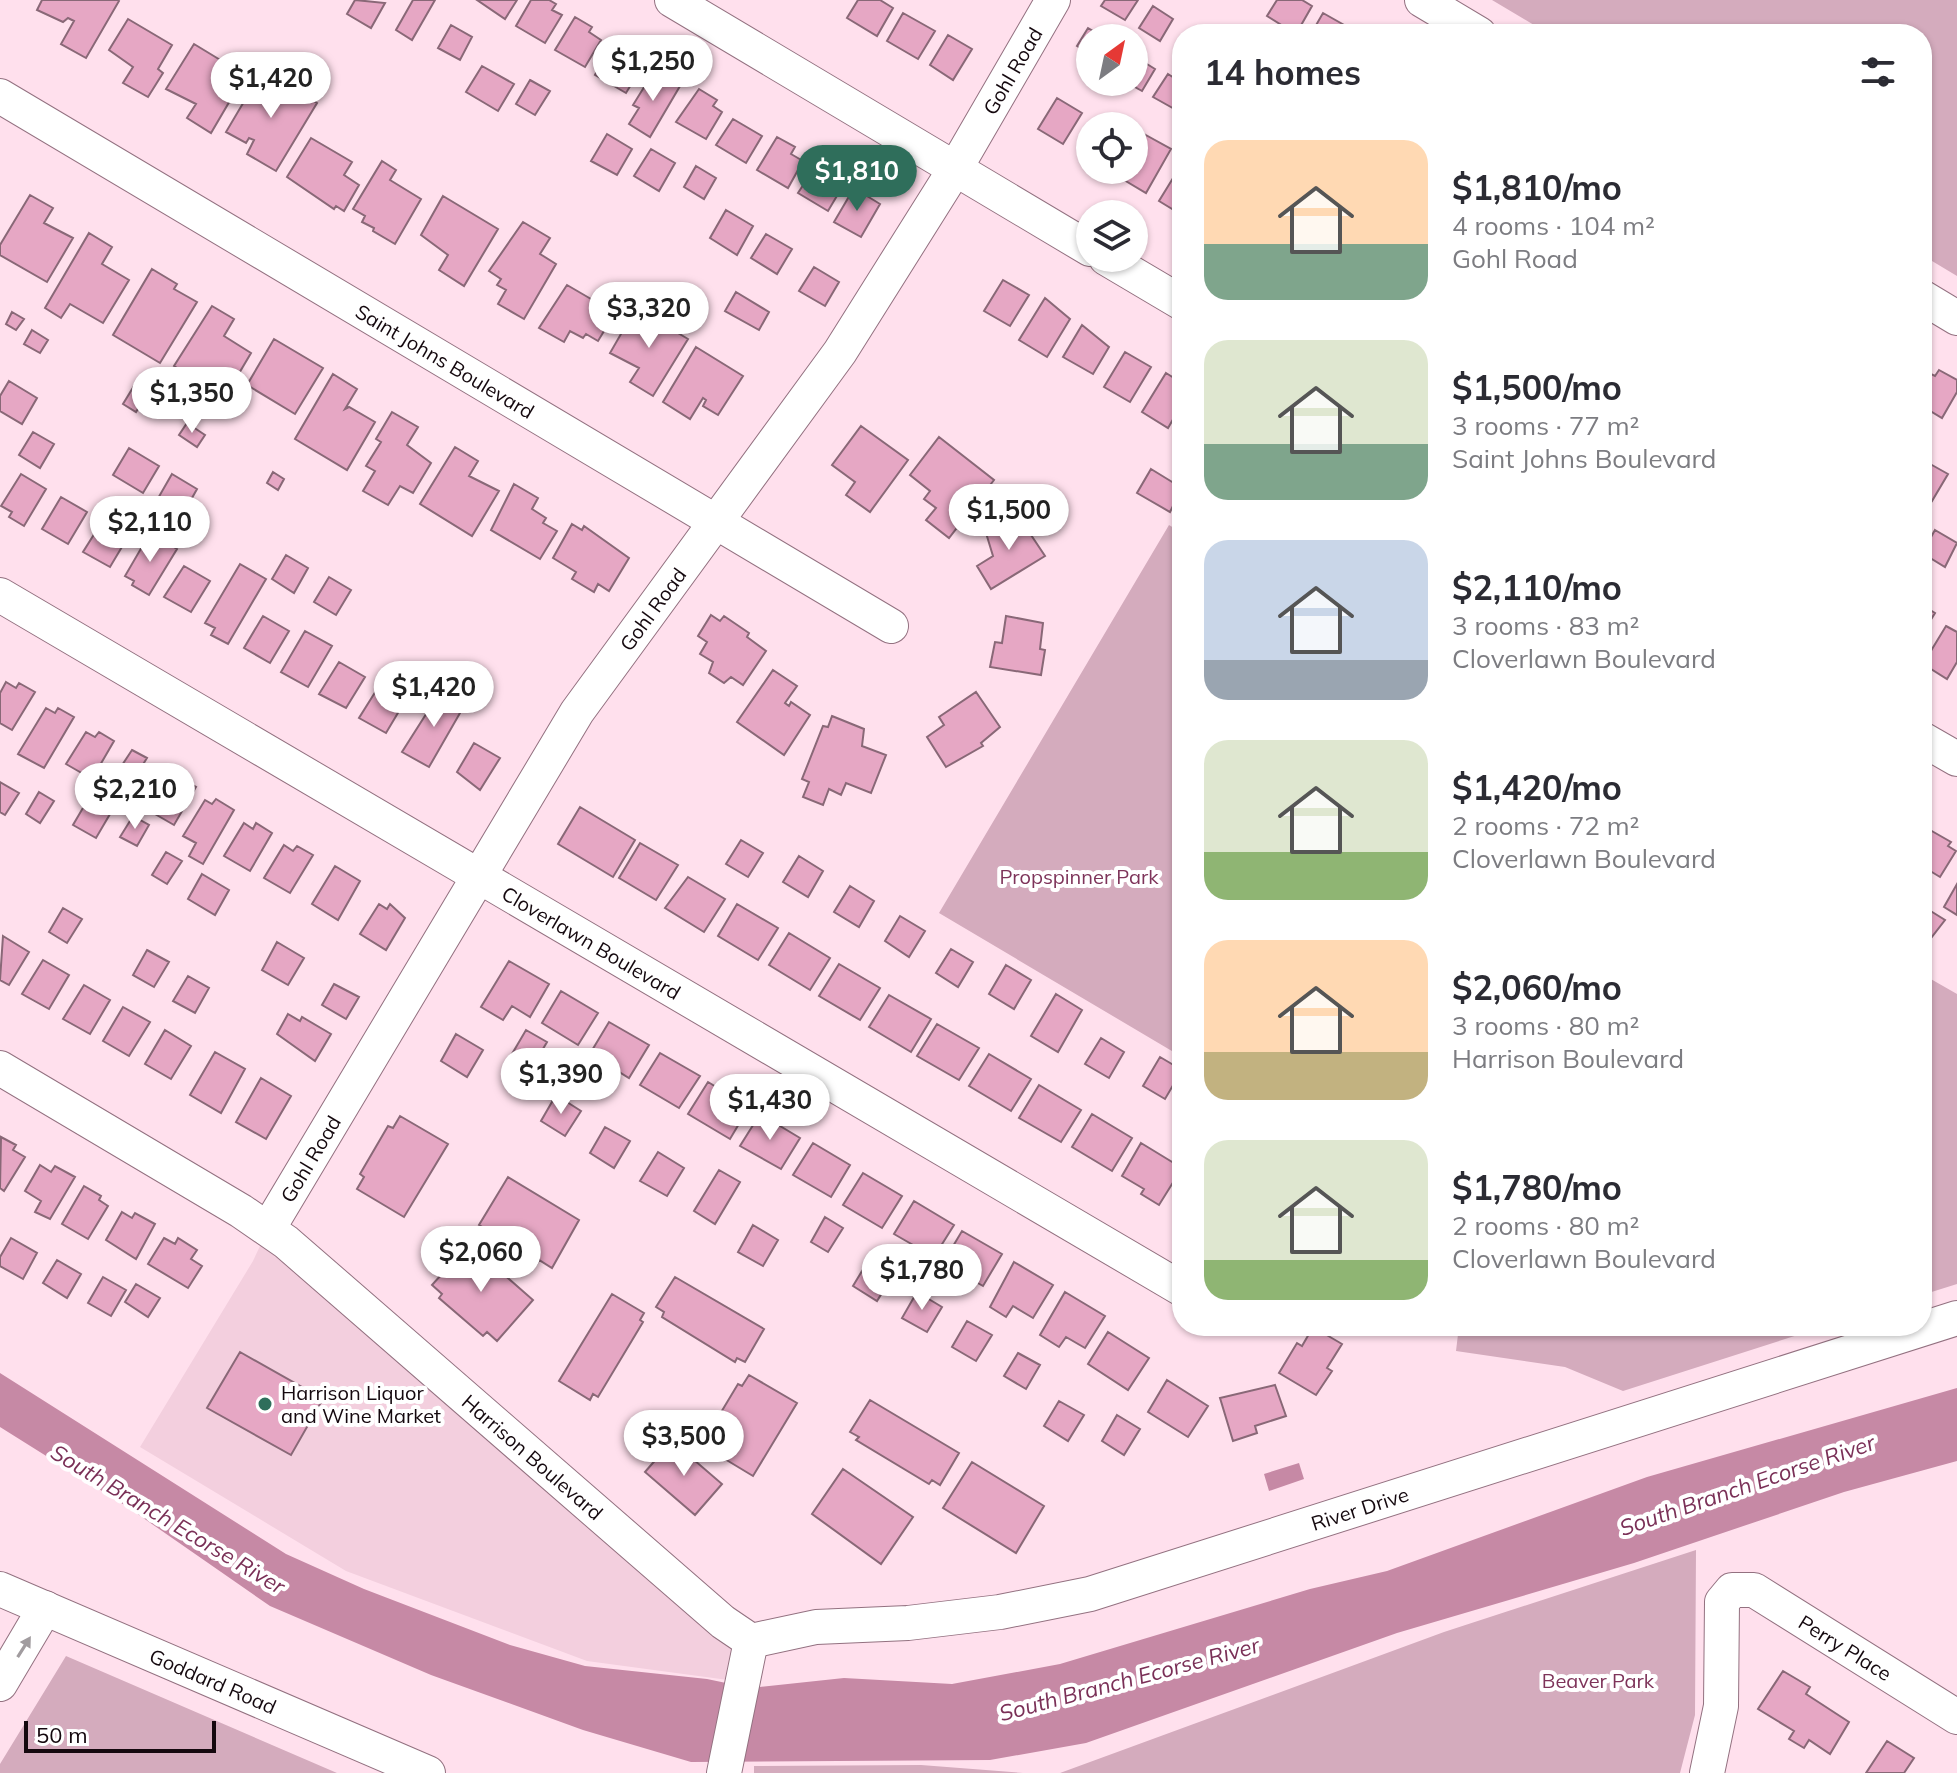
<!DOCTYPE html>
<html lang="en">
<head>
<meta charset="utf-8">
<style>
  :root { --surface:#fff; --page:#f2f2f3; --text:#2b2b33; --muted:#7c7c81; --accent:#2f6e5b }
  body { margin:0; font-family:Mulish,sans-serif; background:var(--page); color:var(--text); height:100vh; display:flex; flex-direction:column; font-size:30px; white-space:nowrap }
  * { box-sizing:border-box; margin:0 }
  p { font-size:26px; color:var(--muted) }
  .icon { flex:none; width:44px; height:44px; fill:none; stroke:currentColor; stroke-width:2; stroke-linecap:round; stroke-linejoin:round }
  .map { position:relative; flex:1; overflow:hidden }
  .side { position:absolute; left:1172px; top:24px; width:760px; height:1312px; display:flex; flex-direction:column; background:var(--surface); border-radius:32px; box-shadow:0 2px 6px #0004 }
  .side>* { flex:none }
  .needle { width:52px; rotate:33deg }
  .fabs { position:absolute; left:1076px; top:24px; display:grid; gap:16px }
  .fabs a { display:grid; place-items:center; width:72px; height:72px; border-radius:50%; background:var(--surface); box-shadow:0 2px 6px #0004; font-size:40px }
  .scale { position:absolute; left:24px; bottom:20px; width:192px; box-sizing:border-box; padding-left:8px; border:4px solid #14080e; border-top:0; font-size:22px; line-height:28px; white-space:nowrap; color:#14080e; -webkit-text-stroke:6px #fff; paint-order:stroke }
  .price { position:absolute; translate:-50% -68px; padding:0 18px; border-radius:28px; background:#fff; color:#222; font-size:26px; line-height:52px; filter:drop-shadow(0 2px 4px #0008) }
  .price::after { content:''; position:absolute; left:50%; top:48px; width:24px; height:18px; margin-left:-12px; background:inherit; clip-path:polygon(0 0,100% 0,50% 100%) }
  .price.selected { background:var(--accent); color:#fff }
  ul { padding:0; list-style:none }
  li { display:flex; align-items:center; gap:24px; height:200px; padding:0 32px }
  li span { display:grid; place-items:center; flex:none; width:224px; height:160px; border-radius:24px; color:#555 }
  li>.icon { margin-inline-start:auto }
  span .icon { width:96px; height:96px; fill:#fffc; stroke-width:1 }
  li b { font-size:34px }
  h2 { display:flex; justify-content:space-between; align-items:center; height:96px; padding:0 32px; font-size:34px }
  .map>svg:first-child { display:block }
  .built { fill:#f3cfde }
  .green { fill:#d4abbd }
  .water { fill:#c689a5 }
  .building { fill:#e6a7c4; stroke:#896877; stroke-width:2 }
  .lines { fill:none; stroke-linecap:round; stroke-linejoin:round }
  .minor-casing { stroke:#937180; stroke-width:36 }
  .minor { stroke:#fff; stroke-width:34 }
  .oneway { fill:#a19c9f }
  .poi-dot { fill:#2f6e5b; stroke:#fff; stroke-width:3 }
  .labels { text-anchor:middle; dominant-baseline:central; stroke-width:8; stroke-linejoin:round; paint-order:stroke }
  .street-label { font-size:20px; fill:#14080e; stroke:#fff }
  .park-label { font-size:20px; fill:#7e345a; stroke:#fff }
  .poi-label { font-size:20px; fill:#14080e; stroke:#fff; text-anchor:start }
  .water-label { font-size:22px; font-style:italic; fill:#7a3057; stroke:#fff }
</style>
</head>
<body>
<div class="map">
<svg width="1957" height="1773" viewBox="0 0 1957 1773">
  <rect width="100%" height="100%" fill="#ffe0ed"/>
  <path class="built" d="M268,1229L723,1622L743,1682L587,1661L346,1571L140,1447L253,1261Z"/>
  <path class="green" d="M1492,0H1957V276L1922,255V34H1549Z
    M1169,525L1182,533V1057L939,913Z
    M1922,974L1957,994V1284L1922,1295Z
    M1459,1326H1826L1623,1391L1565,1367L1456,1351Z
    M1696,1550L1695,1715L1680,1773H1060L1444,1632Z
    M66,1656L337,1773H0V1764Z
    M921,1765L1023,1773H754V1766Z"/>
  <path class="water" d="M0,1373L286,1554L364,1589L510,1645L585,1666L707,1679L750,1688L844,1678L952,1684L1060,1664L1310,1589L1387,1571L1647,1477L1957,1388V1461L1844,1492L1634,1563L1397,1633L1086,1743L990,1760L691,1762L583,1730L431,1675L270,1606L126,1506L0,1427Z
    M1299,1463L1304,1479L1269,1491L1264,1474Z"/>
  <path class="building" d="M42,0H118L119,1L86,58L61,44L74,21L68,18L63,22L37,10Z
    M355,0L385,3L371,28L347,14Z
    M413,0H435L412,40L396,30Z
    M477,0H517L505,19Z
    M531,0H549L556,4L552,10L562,15L545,43L516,26Z
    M858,0H880L893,8L877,36L847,18Z
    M1105,0H1138L1125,20L1101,6Z
    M1277,0H1302L1312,6L1296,34L1267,16Z
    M1153,6L1173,19L1160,41L1139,28Z
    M903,13L935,31L918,59L887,41Z
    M1323,13L1353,30L1350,34H1311Z
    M575,17L592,27L589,32L601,40L585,67L555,50Z
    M128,19L172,45L158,69L163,73L148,97L123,83L133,67L109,50Z
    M451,25L472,37L460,60L438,48Z
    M1088,28L1105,38H1090V54L1077,46Z
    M948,35L972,49L953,80L930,65Z
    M194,44L245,75L211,133L187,118L196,104L166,89Z
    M611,46L643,65L626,93L595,75Z
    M1134,56L1155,69L1142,91L1126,82H1134Z
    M482,66L514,84L498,111L466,92Z
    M262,71L317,103L276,171L247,154L254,140L249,138L246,143L226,132Z
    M654,71L680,86L650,137L629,124L639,108L633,105Z
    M1168,74L1182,83V105L1178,111L1153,97Z
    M530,80L550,91L535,115L516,104Z
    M699,89L717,100L713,106L722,112L706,139L676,122Z
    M1057,98L1082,113L1063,144L1038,129Z
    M733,119L762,136L746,163L716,145Z
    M607,134L632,149L617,175L591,161Z
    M1144,134L1171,149L1146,193L1119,177L1123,170H1134V151Z
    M777,137L795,147L791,154L803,161L788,188L757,170Z
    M311,138L352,162L344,175L359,185L344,211L336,206L334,209L287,177Z
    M651,149L675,163L659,191L634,176Z
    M382,161L396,170L390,180L421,199L395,244L373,231L374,228L362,222L365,216L353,209Z
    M696,166L716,178L704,199L684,187Z
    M815,167L844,184L828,211L798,193Z
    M1178,170L1182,172V215L1159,201Z
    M854,188L880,204L861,237L834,222Z
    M30,195L53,208L44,223L73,238L47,282L0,255V245Z
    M443,196L498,229L464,286L439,270L448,255L421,235Z
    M726,210L753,226L737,255L710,238Z
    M523,222L550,238L540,254L556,264L524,319L498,304L506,290L497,285L501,279L489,271Z
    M89,233L112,247L102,264L129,280L103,323L70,304L61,318L45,308Z
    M766,234L792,249L777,274L751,258Z
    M814,267L839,282L825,306L799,291Z
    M152,269L177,284L174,289L197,302L160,363L113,335Z
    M1003,280L1029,295L1010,326L984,311Z
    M567,285L615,313L598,341L586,334L583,338L570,331L564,342L539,328Z
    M736,292L769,312L759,330L725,311Z
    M1045,298L1070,319L1047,357L1019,340Z
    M212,306L234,319L224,336L251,353L225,397L174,366Z
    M636,308L688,339L653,396L630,382L639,368L610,353Z
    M12,312L24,319L16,330L6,324Z
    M1082,325L1109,347L1093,374L1063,357Z
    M32,330L48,340L40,353L24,344Z
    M274,339L323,368L295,414L247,385Z
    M696,347L743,376L718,415L703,406L706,400L703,398L690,419L663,402Z
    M1125,352L1151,367L1130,402L1104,387Z
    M1939,370L1957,380V392L1942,418L1922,406V386L1929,373L1935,376Z
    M1166,373L1182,383V404L1168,428L1142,412Z
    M333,374L357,389L345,409L349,407L375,422L347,470L295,439Z
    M9,381L37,398L22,424L0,411V396Z
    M134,386L147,394L136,412L123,404Z
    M392,412L418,427L407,445L431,463L413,493L400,486L388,505L363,491L375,471L366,466L381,442L376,439Z
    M187,423L205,435L197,447L179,435Z
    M861,426L908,460L870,512L846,495L855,482L832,465Z
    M33,432L54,444L40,468L19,455Z
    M939,437L994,480L949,538L926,520L936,508L924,499L930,491L910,475Z
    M455,447L478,461L469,476L499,491L472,536L420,504Z
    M129,448L159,466L143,493L113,475Z
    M1923,460L1948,474L1932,501L1922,494Z
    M1151,469L1182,488L1170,512L1137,493Z
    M273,472L284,479L278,490L267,483Z
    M21,474L46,489L24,526L9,517L12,512L1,506Z
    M172,474L197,489L183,514L157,500Z
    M514,484L538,498L532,509L546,518L543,523L557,531L540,559L491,530Z
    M61,497L87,512L68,544L42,529Z
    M1017,514L1045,556L991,589L977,566L993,556L986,533Z
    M103,520L129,535L110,567L83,552Z
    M572,524L582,530L584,526L629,558L609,591L598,584L594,592L572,579L576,572L553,558Z
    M1935,530L1957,543L1945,567L1922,553Z
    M150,533L177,549L149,595L132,585L134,581L125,576Z
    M286,555L308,568L294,593L272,579Z
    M240,564L266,579L228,644L211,635L215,628L205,623Z
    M184,566L210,581L191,612L164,597Z
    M329,577L351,590L336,615L314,602Z
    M1922,605L1935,613L1922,634Z
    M711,615L720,621L724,616L749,633L747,637L766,651L743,685L731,677L724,683L709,673L713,662L700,654L707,642L698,636Z
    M263,616L289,631L270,663L244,648Z
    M1006,616L1043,623L1040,649L1045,650L1041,675L990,667L995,642L1002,643Z
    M1946,626L1957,632V662L1947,679L1923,664Z
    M305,631L332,646L308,687L281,672Z
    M339,662L365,677L346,708L319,694Z
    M773,670L797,686L785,703L789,706L791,702L810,715L784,755L737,722Z
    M6,682L16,688L19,683L35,692L12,730L0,723V693Z
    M379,686L405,701L386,733L359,718Z
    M442,689L462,700L456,710L460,713L429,767L402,752Z
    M976,692L1000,727L981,743L983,746L946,767L927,737L944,725L939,717Z
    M46,708L55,713L58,708L74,717L44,768L18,754Z
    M832,716L864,729L862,746L886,755L871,793L846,783L841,795L829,789L823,805L803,797L809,782L802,779L823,726L828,727Z
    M86,732L95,737L99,732L114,741L92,779L66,764Z
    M474,743L500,758L480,790L457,772Z
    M132,750L147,758L142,766L152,771L133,803L107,788Z
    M168,778L177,783L180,778L196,787L174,825L148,810Z
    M0,782L19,793L5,815L0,812Z
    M39,792L54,801L40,823L26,814Z
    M216,799L234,810L203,864L189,856L196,843L183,836L205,800L212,804Z
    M87,801L110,814L96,838L73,825Z
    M580,807L635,840L613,877L558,844Z
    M133,816L149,825L137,846L120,837Z
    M244,823L253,829L256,823L272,833L250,871L224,856Z
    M1930,830L1951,842L1948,846L1956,851L1940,877L1922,866V844Z
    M741,840L763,853L748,877L726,864Z
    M640,843L678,865L656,900L619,878Z
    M284,845L293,851L297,846L313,855L290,893L264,878Z
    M166,852L182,861L167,884L152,875Z
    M799,856L823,871L808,897L783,882Z
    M335,866L360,881L338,920L312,904Z
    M202,874L229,890L215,915L188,899Z
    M688,877L725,899L704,932L665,908Z
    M1957,884V915L1944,907Z
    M850,886L874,901L859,927L834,912Z
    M379,904L387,909L390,904L405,918L386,950L360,934Z
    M737,904L778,928L758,960L718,936Z
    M63,908L82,919L67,943L49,932Z
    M1929,910L1945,920L1924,947L1922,922Z
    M900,916L925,931L909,957L885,941Z
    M789,933L830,958L810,990L769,965Z
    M3,936L29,952L9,985L0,980Z
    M277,942L304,958L288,985L262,970Z
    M951,949L973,962L958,987L936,973Z
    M147,950L169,962L154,987L133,975Z
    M43,960L69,975L49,1009L22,994Z
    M509,961L549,984L530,1017L512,1006L503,1020L481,1007Z
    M839,964L880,988L860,1020L819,996Z
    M1006,965L1031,980L1014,1009L989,994Z
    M188,976L209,988L195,1013L173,1001Z
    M334,984L359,997L346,1019L322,1005Z
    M84,985L110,1000L90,1034L63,1019Z
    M561,991L598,1013L578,1045L542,1023Z
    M1056,994L1082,1010L1058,1052L1031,1036Z
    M889,995L931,1019L911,1052L869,1027Z
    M123,1007L150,1022L129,1056L103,1041Z
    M288,1014L300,1021L302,1017L331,1034L315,1061L277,1034Z
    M609,1022L649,1045L629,1078L608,1065L603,1073L585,1062Z
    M937,1024L979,1048L959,1080L917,1056Z
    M165,1030L191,1046L171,1079L145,1064Z
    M526,1030L547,1042L533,1066L512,1054Z
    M456,1034L483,1050L467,1077L441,1061Z
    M1101,1038L1124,1052L1109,1078L1085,1064Z
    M215,1052L245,1069L221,1113L190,1095Z
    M660,1053L700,1076L679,1108L640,1085Z
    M989,1054L1031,1079L1011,1111L969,1086Z
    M1160,1057L1182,1070L1165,1099L1143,1086Z
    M261,1078L291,1096L266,1139L236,1122Z
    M708,1082L749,1107L730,1139L688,1114Z
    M1039,1085L1081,1110L1061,1142L1019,1118Z
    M556,1095L581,1111L565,1136L541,1121Z
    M760,1114L800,1138L781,1169L740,1146Z
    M1092,1114L1132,1138L1112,1171L1072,1147Z
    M400,1116L448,1144L404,1217L357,1189L364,1177L360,1174L388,1126L393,1128Z
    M605,1127L630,1141L614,1168L590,1153Z
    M1,1137L16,1145L13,1150L25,1157L4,1191L0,1188Z
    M813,1143L850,1165L831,1197L793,1175Z
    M1141,1143L1182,1168L1159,1205L1141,1194L1144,1189L1122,1176Z
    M658,1152L684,1168L667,1196L640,1181Z
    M40,1165L51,1172L55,1166L75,1177L50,1219L35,1212L41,1201L25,1191Z
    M719,1170L740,1182L715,1224L694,1211Z
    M863,1173L902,1196L882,1228L843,1205Z
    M508,1177L579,1220L552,1268L539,1260L536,1265L489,1237L491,1232L479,1225Z
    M84,1186L101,1196L99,1200L108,1206L88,1239L62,1224Z
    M914,1201L954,1225L934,1257L894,1234Z
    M122,1212L132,1218L135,1213L155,1224L136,1259L106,1240Z
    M825,1217L843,1228L828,1252L811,1242Z
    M753,1225L778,1240L763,1266L738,1252Z
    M962,1231L1002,1254L983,1286L943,1263Z
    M11,1238L37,1253L23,1279L0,1266V1257Z
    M164,1238L175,1244L178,1238L197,1250L191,1259L202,1266L188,1288L148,1264Z
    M469,1244L533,1300L497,1341L487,1332L483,1336L439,1298L442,1294L432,1285Z
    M57,1260L81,1274L67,1298L43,1283Z
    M868,1261L893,1275L877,1301L853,1286Z
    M1014,1262L1053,1285L1033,1318L1013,1306L1006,1317L990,1307Z
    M103,1277L126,1290L111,1316L88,1303Z
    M675,1277L764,1329L745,1362L737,1358L735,1362L662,1317L664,1312L656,1307Z
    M136,1284L160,1298L148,1317L125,1302Z
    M917,1292L942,1307L927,1332L902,1318Z
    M1065,1292L1105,1316L1085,1348L1066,1337L1059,1347L1040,1335Z
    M612,1294L644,1313L640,1320L643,1322L598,1397L593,1394L590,1400L559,1381Z
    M967,1321L992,1335L976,1361L952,1347Z
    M1313,1327L1342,1344L1327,1368L1332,1371L1316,1395L1279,1373L1297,1343L1302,1346Z
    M1108,1332L1149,1358L1128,1390L1088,1364Z
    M240,1352L323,1399L291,1455L207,1408Z
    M1018,1353L1040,1365L1026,1389L1004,1376Z
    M749,1375L797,1403L753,1476L705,1447L712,1437L708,1434L738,1384L742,1386Z
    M1167,1380L1208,1406L1188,1437L1148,1412Z
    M1275,1385L1286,1416L1255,1426L1257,1433L1233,1441L1220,1398Z
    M870,1400L959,1453L940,1485L932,1480L929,1484L856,1440L859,1437L850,1432Z
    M1059,1401L1084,1415L1068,1441L1044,1426Z
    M1117,1415L1140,1429L1124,1455L1102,1441Z
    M672,1441L722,1484L695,1515L645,1472Z
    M972,1462L1044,1506L1016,1553L943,1508Z
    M843,1469L913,1517L881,1564L812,1514Z
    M1783,1671L1810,1687L1806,1694L1849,1722L1830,1754L1809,1740L1804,1748L1789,1739L1794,1731L1758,1709Z
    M1887,1741L1914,1758L1904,1773H1866Z"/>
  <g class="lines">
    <defs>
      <g id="minor">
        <path d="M672,0L1090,249"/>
        <path d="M1422,0L1479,34"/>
        <path id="s1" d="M0,96L891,626"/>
        <path d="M1106,258L1182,303"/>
        <path d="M1922,297L1957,318"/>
        <path id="s2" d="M0,595L1182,1289"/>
        <path d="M1922,739L1957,759"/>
        <path id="s3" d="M0,1068L241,1211L286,1242L723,1622L751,1641"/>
        <path id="s4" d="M268,1229L577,712L840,352L955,169L1053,0"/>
        <path id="s5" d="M0,1589L428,1773"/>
        <path id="s6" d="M751,1641L816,1627L908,1623L1000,1612L1090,1594L1957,1318"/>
        <path d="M0,1684L45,1608"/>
        <path d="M724,1773L751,1641"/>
        <path id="s7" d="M1707,1773L1721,1706L1722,1602L1732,1590H1754L1957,1717"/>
      </g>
    </defs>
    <use href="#minor" class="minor-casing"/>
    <use href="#minor" class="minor"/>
  </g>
  <defs><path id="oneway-solid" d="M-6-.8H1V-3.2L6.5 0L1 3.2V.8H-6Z" transform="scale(2)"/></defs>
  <use class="oneway" href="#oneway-solid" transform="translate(24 1647) rotate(-58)"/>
  <circle class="poi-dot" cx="265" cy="1404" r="8"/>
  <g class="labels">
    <g class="street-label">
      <text stroke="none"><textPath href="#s4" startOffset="1378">Gohl Road</textPath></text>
      <text stroke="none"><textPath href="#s1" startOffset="518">Saint Johns Boulevard</textPath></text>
      <text stroke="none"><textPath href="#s4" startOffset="730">Gohl Road</textPath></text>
      <text stroke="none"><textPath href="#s2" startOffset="686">Cloverlawn Boulevard</textPath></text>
      <text stroke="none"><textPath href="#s4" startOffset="82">Gohl Road</textPath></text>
      <text stroke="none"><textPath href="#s3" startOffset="662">Harrison Boulevard</textPath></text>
      <text stroke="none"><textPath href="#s6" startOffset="626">River Drive</textPath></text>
      <text stroke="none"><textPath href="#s7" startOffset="318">Perry Place</textPath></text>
      <text stroke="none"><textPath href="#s5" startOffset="232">Goddard Road</textPath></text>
    </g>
    <g class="park-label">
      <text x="1079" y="876">Propspinner Park</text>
      <text x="1598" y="1680">Beaver Park</text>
    </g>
    <g class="poi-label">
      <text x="281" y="1392">Harrison Liquor<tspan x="281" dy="23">and Wine Market</tspan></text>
    </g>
    <g class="water-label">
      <text transform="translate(1747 1485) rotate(-19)">South Branch Ecorse River</text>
      <text transform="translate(168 1519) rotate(31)">South Branch Ecorse River</text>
      <text transform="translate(1129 1679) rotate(-15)">South Branch Ecorse River</text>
    </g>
  </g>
</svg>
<div class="fabs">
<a><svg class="needle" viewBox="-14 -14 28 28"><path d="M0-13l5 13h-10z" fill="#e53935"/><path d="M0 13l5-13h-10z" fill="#7c7c81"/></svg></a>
<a><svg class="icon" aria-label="locate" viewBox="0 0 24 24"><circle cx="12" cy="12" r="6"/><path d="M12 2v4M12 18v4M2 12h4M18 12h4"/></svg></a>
<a><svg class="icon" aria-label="layers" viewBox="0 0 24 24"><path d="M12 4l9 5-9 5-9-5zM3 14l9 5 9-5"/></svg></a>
</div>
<div class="scale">50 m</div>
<b class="price" style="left:653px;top:103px">$1,250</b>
<b class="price" style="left:271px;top:120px">$1,420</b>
<b class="price selected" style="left:857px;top:213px">$1,810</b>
<b class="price" style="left:649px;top:350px">$3,320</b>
<b class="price" style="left:192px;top:435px">$1,350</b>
<b class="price" style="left:1009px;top:552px">$1,500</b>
<b class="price" style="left:150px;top:564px">$2,110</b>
<b class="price" style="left:434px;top:729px">$1,420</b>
<b class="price" style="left:135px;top:831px">$2,210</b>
<b class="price" style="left:561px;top:1116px">$1,390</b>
<b class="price" style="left:770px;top:1142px">$1,430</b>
<b class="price" style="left:481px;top:1294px">$2,060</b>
<b class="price" style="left:922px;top:1312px">$1,780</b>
<b class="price" style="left:684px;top:1478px">$3,500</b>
<section class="side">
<h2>14 homes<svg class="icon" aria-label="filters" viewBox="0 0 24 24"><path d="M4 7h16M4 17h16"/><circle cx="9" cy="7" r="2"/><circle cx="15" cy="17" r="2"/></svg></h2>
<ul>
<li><span style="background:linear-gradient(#ffd9b3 65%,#7fa58c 0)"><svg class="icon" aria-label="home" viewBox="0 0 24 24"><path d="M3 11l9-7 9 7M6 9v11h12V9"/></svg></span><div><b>$1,810/mo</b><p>4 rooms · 104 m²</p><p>Gohl Road</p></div></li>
<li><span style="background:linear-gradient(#dfe7d0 65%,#7fa58c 0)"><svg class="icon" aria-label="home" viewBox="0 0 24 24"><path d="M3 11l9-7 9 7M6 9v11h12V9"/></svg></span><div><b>$1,500/mo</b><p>3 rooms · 77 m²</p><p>Saint Johns Boulevard</p></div></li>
<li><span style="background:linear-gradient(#c9d6e8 75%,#9aa5b1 0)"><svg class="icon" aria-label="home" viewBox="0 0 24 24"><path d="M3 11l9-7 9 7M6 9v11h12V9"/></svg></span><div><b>$2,110/mo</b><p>3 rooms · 83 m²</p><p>Cloverlawn Boulevard</p></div></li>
<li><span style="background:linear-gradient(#dfe7d0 70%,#8fb573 0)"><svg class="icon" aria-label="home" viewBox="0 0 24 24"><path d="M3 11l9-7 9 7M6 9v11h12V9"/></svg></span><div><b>$1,420/mo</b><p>2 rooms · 72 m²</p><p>Cloverlawn Boulevard</p></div></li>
<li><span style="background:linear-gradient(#ffd9b3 70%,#c2b280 0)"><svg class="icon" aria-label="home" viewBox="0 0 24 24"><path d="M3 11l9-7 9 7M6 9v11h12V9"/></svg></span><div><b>$2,060/mo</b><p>3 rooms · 80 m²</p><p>Harrison Boulevard</p></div></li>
<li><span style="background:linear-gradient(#dfe7d0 75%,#8fb573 0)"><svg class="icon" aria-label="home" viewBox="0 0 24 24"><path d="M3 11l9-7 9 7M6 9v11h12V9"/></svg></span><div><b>$1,780/mo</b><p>2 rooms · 80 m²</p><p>Cloverlawn Boulevard</p></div></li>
</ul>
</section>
</div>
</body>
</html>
